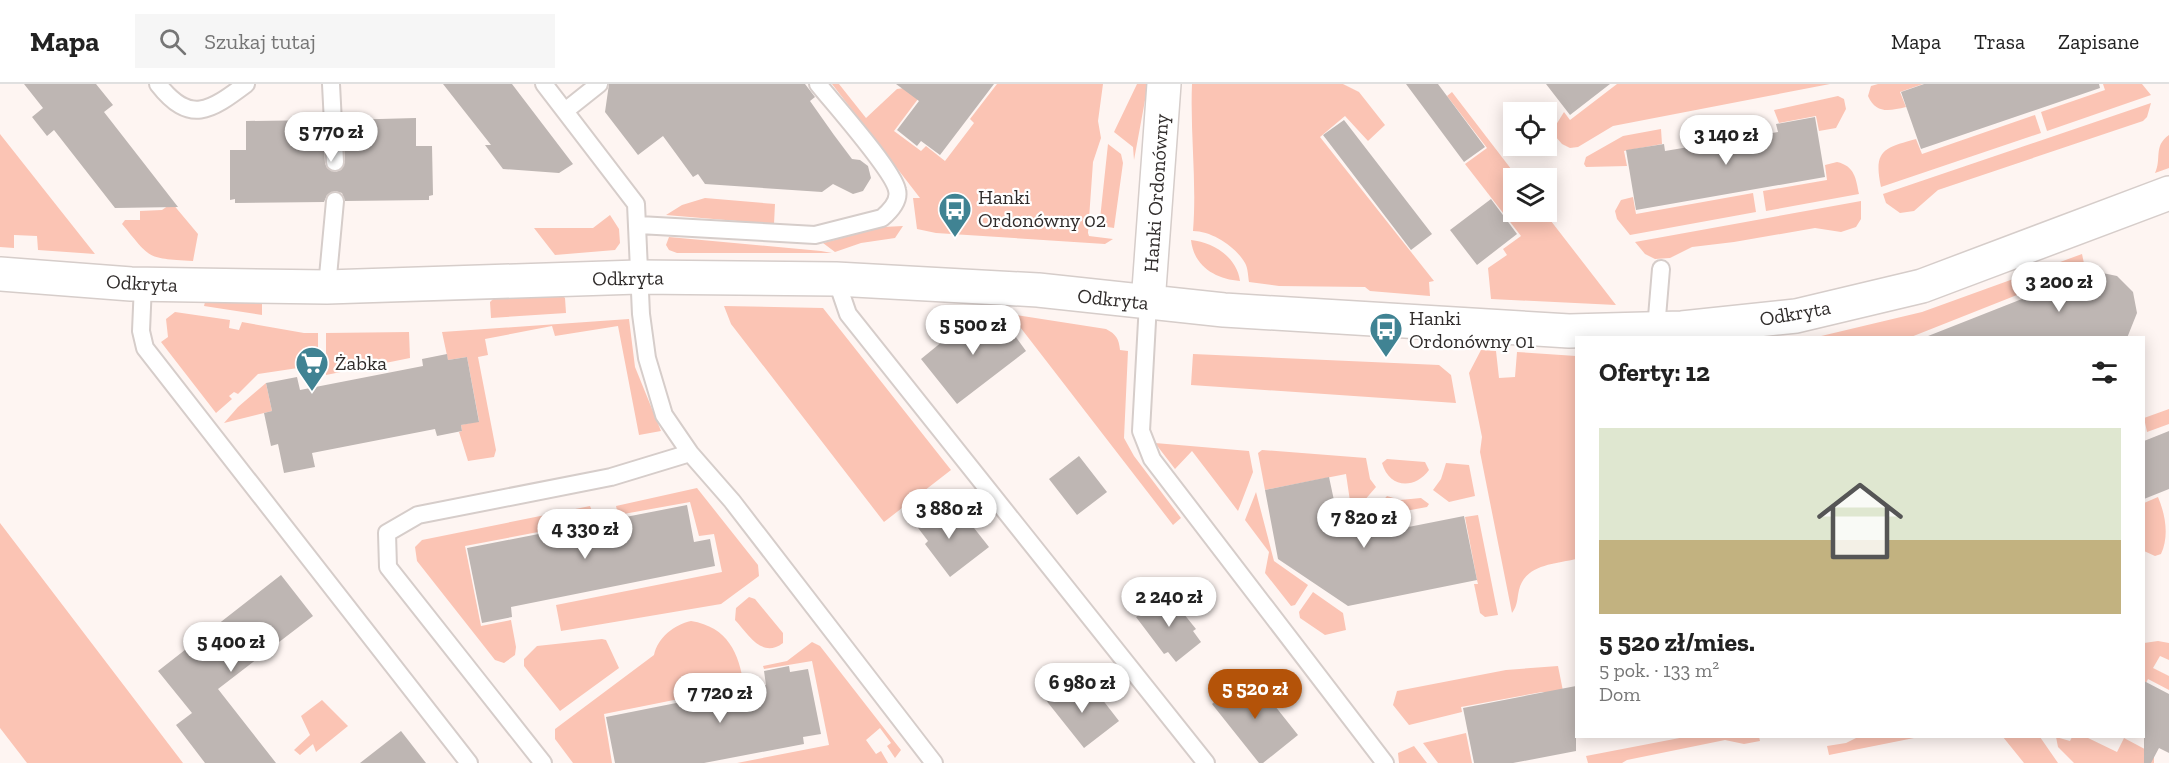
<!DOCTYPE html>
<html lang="pl">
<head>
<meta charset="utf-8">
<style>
  :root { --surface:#fff; --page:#f6f6f6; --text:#222; --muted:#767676; --line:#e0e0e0; --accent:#b45309 }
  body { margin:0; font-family:"Zilla Slab",serif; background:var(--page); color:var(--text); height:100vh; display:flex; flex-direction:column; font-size:22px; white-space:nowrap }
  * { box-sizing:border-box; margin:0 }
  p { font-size:20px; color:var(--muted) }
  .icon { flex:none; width:33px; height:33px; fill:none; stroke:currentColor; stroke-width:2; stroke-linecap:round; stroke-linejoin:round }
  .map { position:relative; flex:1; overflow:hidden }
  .panel { position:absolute; left:1575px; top:252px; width:570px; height:402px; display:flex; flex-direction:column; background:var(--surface); border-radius:0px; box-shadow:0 3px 15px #0003 }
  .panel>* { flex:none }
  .fabs { position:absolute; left:1503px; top:18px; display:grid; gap:12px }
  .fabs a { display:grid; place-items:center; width:54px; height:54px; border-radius:0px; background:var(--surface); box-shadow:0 3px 15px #0003; font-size:30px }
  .price { position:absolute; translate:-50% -51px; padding:0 14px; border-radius:21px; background:#fff; color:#222; font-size:20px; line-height:39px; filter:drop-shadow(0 2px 3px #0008) }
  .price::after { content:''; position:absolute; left:50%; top:36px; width:18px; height:14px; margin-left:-9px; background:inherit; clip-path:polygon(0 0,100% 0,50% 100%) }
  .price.on { background:var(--accent); color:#fff }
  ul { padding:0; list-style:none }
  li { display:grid; align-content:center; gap:12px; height:318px; padding:0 24px }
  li+li { border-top:2px solid var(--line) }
  li span { display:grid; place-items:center; height:186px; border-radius:0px; color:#555 }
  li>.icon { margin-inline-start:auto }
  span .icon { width:108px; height:108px; fill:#fffc; stroke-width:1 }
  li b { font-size:26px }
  h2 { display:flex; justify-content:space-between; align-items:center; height:72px; padding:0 24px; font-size:26px }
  header { display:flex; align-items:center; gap:36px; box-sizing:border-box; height:84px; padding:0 30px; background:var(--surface); border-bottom:2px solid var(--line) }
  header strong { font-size:28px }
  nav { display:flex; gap:33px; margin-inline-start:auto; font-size:21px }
  .search { width:420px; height:54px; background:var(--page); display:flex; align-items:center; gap:15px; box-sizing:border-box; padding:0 21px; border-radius:0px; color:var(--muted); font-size:22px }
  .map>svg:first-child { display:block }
  .green { fill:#fbc4b4 }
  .building { fill:#beb6b3 }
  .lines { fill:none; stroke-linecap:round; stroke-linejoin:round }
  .service-casing { stroke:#d6cdca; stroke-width:20 }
  .minor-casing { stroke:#d6cdca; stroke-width:36 }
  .service { stroke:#fff; stroke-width:16 }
  .minor { stroke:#fff; stroke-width:33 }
  .labels { text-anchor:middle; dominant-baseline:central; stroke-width:4.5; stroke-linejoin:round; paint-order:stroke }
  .street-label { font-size:20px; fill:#302c2b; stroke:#fff }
  .poi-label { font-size:20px; fill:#302c2b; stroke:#fff; text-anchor:start }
</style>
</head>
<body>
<header>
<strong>Mapa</strong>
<div class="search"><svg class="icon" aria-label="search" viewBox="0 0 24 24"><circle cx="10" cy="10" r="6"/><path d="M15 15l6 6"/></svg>Szukaj tutaj</div>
<nav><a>Mapa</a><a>Trasa</a><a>Zapisane</a></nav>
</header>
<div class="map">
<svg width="2169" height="679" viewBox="0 0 2169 679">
  <rect width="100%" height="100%" fill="#fef5f2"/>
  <path class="green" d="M832,0H839L866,34L897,5L904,4L918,15L894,47L921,67L926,62L945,77L974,39L970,35L997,0H1103L1098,37L1101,54L1093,78L1088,149L1089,152L1113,155L1105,160L936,149L917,145L913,114H920Z
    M1137,0H1148L1134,76L1133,63L1114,48Z
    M1192,0H1343L1359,8L1385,41L1368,57L1345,32L1320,53L1434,197L1429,198L1430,212L1370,207L1365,203L1279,202L1249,198C1248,192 1248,184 1245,179C1236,163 1212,147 1193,147C1197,98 1190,50 1192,0Z
    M1617,0H1830L1613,42L1578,63L1570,64L1562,60L1555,52L1554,44L1564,28L1570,36Z
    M1878,0H1923L1900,8L1906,23C1889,27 1876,30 1868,12L1871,2Z
    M2103,0H2142L2151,11L2047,47L2041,28L2105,6Z
    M1452,8L1518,94H1514V128H1544L1616,221L1491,215L1488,184L1507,171L1503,165L1521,152L1465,80L1487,64L1447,12Z
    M1838,12L1844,15L1846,25L1836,44L1819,47L1816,32L1779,39L1774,26Z
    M2151,19L2147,33L2143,37L1938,106L1914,127L1900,129L1886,119L1883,110Z
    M2035,31L2041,49L1881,103C1873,66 1884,64 1916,55L1922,70Z
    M1661,45L1662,60L1624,67L1627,82L1586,83L1584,80L1586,73L1623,52Z
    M0,50L95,170L38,166L37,152L14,151V164L0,163Z
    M2169,51V84L2155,89C2162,75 2153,62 2169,51Z
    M1108,60L1121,70L1123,79L1114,144L1102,142L1100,135Z
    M1837,78C1855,82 1856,95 1859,110L1766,127L1763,107L1827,96L1825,81Z
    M1753,109L1756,128L1630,151L1617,135L1615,127L1621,116L1633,113L1636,130Z
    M705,114L775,120L774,140L666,131L682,121Z
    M1861,117V135L1856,143L1841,148L1815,144L1734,158L1692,163L1670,174L1655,175L1645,170L1635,158Z
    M172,119L198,150L193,177C146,174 152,176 122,140L125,136H140V127L162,126Z
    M610,131L619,145L620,159L615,166L555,171L534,144H593Z
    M903,142L895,154L861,159L835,168L823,159L883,143Z
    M669,153L821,167L832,169H677L669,166L666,161Z
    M1191,156C1213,158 1237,173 1240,197C1216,195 1194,183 1191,156Z
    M2082,170L2085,184L1911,253H1817L1922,228Z
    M562,211L565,214L566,229L491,234L490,218L495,213Z
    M205,218L262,219V231L204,222Z
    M724,222L823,224L951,386L884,438L731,240Z
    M175,228L230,236L229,244L239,246L242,238L304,249H318V281L258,290L238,310L234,308L229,312L232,315L216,329L161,258L168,253L166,235Z
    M1010,230L1106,245C1116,250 1119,255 1120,266L1128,267L1124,354L1134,372L1181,434L1173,441Z
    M629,235L635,283L661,347L639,351L618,242L555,252L552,242L485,255L488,271L478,273L496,366L494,373L468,377L459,348L462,347L461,341L479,337L467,273L448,276L442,248Z
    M409,248L410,274L326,291V249Z
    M1481,266L1496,267L1499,294L1515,293L1517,268L1576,272V475C1556,480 1525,480 1519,506C1517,514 1518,521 1512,529L1480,368L1482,353L1469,289Z
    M1193,270L1439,281L1451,291L1456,319L1191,301Z
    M266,299L272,327L224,339L238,323Z
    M2169,325V340L2147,348L2144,334Z
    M1155,359L1249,367L1253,388L1238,427L1192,367L1175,385Z
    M1262,366L1366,374L1370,395L1376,403L1357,425L1351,424L1346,390L1265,406L1258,369Z
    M1387,375L1425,378L1429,386C1414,406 1389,404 1382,379Z
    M1446,379L1469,381L1475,412L1449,418L1433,406L1441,395Z
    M697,404L758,481L759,492L721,520L561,547L556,521L722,488L714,450L699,452L690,418L618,431L616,422Z
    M1256,408L1274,477L1308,501L1295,521L1291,522L1265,489L1269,468L1245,436Z
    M1387,412L1400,416L1421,414L1429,420L1427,423L1373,433L1370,431Z
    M2158,413C2166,432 2169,453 2161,470L2155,472L2144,467V419Z
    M590,422L596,437L465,462L481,542L511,536L516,563L515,571L504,579L495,576L417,477L415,463L422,456Z
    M1478,431L1498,531L1485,533L1480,529L1474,500H1478L1477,496L1465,433Z
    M0,439L183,679H27L0,644Z
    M1313,508L1343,529L1346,546L1325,551L1300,534L1299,528Z
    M749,513L755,515L783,549V559C762,575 749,551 735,536L736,524Z
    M691,537C728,543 739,569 744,602L604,630L612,679H573L555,655V645L654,571C658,553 674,541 691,537Z
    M602,555L606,556L619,584L560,627L524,582V575L537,562Z
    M2158,557L2169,559V576L2160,572L2153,584L2169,592V606L2148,595L2144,603V559Z
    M812,558L820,562L901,666L895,674L887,662L891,659L880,644L866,656L876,670L881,667L888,679H737L829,661L812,577L764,585L763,582L787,577Z
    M1558,582L1564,612L1542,608L1461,623L1462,628L1409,641L1393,621L1397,607L1506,586Z
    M322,616L348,642L316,668L313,660L300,671L294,666L310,651L301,632Z
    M1466,649L1472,679H1438L1423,659Z
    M1690,652L1759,653L1760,657L1744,660L1725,656L1627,676L1622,679H1588L1586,672Z
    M1858,653L1919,652V653L1829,671L1827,662L1846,659Z
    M2003,653H2040L2058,679H2024Z
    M2056,653L2070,657L2072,653H2086L2117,668L2124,654L2154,670V679H2074L2058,663Z
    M1414,662L1427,679H1399L1398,669Z"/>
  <path class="building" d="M24,0H96L113,21L104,28L178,123L115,124L54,46L47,52L32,33L43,24Z
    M443,0H512L573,80L559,89L503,85L485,61H491Z
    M609,0H805L815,13L810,17L834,51L852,75L860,76L868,82L871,94L863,107L853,110L833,100L822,108L705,100L698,90L693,93L663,52L638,71L605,28Z
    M896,0H994L940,71L921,57L917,62L897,46L919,17Z
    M1406,0H1438L1485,63L1464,78Z
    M1546,0H1610L1570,31Z
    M1924,0H2099L2100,4L1921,65L1901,8Z
    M1815,33L1825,93L1636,126L1626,66L1664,60L1665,67L1778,48L1776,40Z
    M416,34V62H432L433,111L429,112V116L345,117L342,109L335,107L327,111L324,118L235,119V115L230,116V66H246V37L322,36L325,79L327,84L335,88L341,86L345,78L343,36Z
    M1344,36L1432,150L1411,166L1323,51Z
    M1491,115L1517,150L1477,181L1450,146Z
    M2093,187L2117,192L2133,208L2137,229L2127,254H1923Z
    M970,235L1005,238L1026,267L957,320L921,275Z
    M447,270L448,276L467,273L479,338L461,341L462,347L437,352L435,345L312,369L315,383L284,389L278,360L271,362L264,329L272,327L266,299L297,293L300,306L423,282L422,275Z
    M2169,347V405L2144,415V357Z
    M1079,372L1107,408L1077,431L1049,395Z
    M1329,393L1338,435L1363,452L1464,432L1477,496L1348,522L1278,475L1265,406Z
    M934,419L950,440L974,444L989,463L950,493L925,460L928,457L912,436Z
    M687,421L694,458L710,455L715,482L511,523L512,533L482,539L467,464Z
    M281,491L313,532L218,605L276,679H205L176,641L192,629L158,587Z
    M1167,509L1196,545L1193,547L1201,558L1176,578L1168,568L1164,570L1136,533Z
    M789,582L790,588L808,585L821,650L803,653L804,660L704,679H615L606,633L766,601L764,587Z
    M1067,597L1082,616L1095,606L1119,637L1084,664L1045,615Z
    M1255,597L1298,651L1263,679H1259L1212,620L1237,600Z
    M2144,597L2169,610V669L2159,664L2151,679H2144Z
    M1576,602V667L1513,679H1474L1463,624Z
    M401,647L426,679H360Z"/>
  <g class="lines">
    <defs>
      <path id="service" d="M158,0C190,41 210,27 246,0
        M331,0L335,78
        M544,0L636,120L641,230L647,274L664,331L690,369L732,417L934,679
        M565,27L599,0
        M639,141L815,151L882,134C889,128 900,117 897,106C893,86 834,20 818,0
        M836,195L848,230L1206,679
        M143,200L141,247L145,264L469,679
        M327,203L335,117
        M1148,219L1141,347L1152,375L1385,679
        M1656,245L1661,185
        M543,679L388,483L387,449L418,431L611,393L690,369"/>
      <path id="minor" d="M0,190L131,200L327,203L638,193L836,195L1038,206L1224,226L1569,247L1682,244L1796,232L1922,202L2169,109
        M1148,219L1164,0"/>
    </defs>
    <use href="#service" class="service-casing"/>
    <use href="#minor" class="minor-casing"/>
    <use href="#service" class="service"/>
    <use href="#minor" class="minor"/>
  </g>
  <defs>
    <symbol id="bus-pin" viewBox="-11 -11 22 30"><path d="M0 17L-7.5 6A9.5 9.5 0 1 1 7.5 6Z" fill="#408393" stroke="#fff"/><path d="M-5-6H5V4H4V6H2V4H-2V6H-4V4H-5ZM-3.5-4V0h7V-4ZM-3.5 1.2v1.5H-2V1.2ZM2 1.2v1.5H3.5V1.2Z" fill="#fff"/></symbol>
    <symbol id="supermarket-pin" viewBox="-11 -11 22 30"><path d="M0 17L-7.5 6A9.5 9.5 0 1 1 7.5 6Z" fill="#408393" stroke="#fff"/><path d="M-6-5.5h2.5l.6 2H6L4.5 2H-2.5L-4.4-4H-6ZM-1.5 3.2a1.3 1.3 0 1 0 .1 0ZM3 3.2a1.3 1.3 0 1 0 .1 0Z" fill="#fff"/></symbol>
  </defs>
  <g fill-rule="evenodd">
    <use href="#bus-pin" x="936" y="106" width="38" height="52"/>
    <use href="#bus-pin" x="1367" y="226" width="38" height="52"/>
    <use href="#supermarket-pin" x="293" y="260" width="38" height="52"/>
  </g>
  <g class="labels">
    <g class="street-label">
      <text transform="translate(1156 109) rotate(-86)">Hanki Ordonówny</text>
      <text transform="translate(628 194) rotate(-1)">Odkryta</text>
      <text transform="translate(142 199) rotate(3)">Odkryta</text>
      <text transform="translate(1113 215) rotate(6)">Odkryta</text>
      <text transform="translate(1795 229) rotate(-10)">Odkryta</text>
    </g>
    <g class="poi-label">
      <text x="978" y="113">Hanki<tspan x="978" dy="23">Ordonówny 02</tspan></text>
      <text x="1409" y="234">Hanki<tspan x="1409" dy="23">Ordonówny 01</tspan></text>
      <text x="335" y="279">Żabka</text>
    </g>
  </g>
</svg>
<div class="fabs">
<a><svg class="icon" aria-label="locate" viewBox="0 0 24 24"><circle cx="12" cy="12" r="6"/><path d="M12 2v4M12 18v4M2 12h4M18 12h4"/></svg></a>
<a><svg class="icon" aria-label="layers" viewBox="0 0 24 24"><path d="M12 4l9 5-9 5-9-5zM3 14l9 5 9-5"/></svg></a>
</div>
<b class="price" style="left:331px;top:79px">5 770 zł</b>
<b class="price" style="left:1726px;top:82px">3 140 zł</b>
<b class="price" style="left:2059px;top:229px">3 200 zł</b>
<b class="price" style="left:973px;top:272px">5 500 zł</b>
<b class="price" style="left:949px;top:456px">3 880 zł</b>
<b class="price" style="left:1364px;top:465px">7 820 zł</b>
<b class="price" style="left:585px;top:476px">4 330 zł</b>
<b class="price" style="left:1169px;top:544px">2 240 zł</b>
<b class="price" style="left:231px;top:589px">5 400 zł</b>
<b class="price" style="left:1082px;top:630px">6 980 zł</b>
<b class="price on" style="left:1255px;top:636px">5 520 zł</b>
<b class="price" style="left:720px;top:640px">7 720 zł</b>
<section class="panel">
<h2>Oferty: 12<svg class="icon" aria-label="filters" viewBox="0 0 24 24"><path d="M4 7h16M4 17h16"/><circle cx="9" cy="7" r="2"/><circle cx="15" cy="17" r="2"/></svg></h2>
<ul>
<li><span style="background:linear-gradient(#dfe7d0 60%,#c2b280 0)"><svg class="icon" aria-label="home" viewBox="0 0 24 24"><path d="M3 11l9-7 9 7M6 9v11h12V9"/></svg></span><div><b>5 520 zł/mies.</b><p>5 pok. · 133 m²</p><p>Dom</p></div></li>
</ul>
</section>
</div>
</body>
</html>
